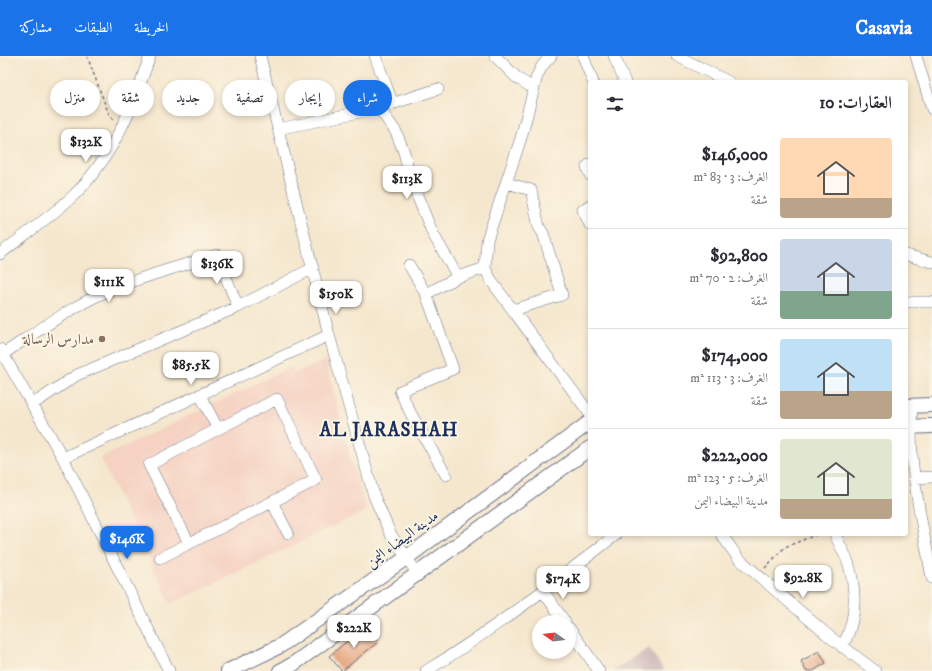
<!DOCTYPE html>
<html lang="ar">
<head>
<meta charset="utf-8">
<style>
  :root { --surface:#fff; --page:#f2f2f3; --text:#2b2b33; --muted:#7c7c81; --line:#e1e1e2; --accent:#1a73e8 }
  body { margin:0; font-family:"IM FELL DW Pica",Amiri,serif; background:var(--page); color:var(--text); direction:rtl; height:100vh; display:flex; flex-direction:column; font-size:15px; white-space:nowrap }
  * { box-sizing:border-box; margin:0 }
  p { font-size:13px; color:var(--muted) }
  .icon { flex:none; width:22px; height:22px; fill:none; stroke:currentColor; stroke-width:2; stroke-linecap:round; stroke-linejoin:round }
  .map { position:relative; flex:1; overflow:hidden; direction:ltr }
  .details { position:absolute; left:588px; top:24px; width:320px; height:456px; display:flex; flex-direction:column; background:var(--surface); border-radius:4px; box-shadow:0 2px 6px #0003; direction:rtl }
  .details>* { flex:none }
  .guide { position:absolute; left:12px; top:24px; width:380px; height:36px; direction:rtl; display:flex; gap:8px }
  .needle { width:26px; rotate:284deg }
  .tools { position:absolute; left:532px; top:559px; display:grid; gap:8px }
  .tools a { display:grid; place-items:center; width:44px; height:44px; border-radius:50%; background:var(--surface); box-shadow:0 2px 6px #0003; font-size:20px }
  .price { position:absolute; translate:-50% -34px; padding:0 9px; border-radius:8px; background:#fff; color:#222; font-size:13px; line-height:26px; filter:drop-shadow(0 1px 2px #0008) }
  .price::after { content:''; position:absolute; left:50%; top:24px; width:12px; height:9px; margin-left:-6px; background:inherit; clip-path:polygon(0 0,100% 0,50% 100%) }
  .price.selected { background:var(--accent); color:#fff }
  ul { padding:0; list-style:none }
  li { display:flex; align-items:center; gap:12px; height:100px; padding:0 16px }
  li+li { border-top:1px solid var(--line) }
  li span { display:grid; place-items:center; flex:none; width:112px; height:80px; border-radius:4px; color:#555 }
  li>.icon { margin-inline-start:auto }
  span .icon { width:48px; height:48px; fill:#fffc; stroke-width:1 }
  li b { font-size:17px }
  h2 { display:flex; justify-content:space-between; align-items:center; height:48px; padding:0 16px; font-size:17px }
  .tag { padding:0 14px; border-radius:18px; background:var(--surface); box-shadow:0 2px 6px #0003; font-size:14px; line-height:36px }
  .tag.selected { background:var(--accent); color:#fff }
  header { display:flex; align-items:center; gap:24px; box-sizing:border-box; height:56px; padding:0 20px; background:var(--accent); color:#fff }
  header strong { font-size:19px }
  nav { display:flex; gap:22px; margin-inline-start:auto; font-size:14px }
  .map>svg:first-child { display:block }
  .built { fill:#f5d2c2 }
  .industrial { fill:#d1bfbd }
  .building { fill:#e7a986 }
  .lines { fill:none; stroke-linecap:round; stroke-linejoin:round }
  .minor-casing { stroke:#676f85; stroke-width:12 }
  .major-casing { stroke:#676f85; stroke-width:16 }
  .path { stroke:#676f85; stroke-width:1.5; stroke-dasharray:3 3; stroke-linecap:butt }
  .minor { stroke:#fff; stroke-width:11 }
  .major { stroke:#fff; stroke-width:14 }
  .education-dot { fill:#8d6e63; stroke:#fcf5e5; stroke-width:1.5 }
  .labels { text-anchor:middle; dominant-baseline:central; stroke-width:4; stroke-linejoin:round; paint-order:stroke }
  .education-label { font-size:15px; fill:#785e54; stroke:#fcf5e5; text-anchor:end }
  .street-label { font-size:15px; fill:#1b2f5e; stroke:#fcf5e5 }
  .district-label { font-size:19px; font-weight:bold; letter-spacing:1px; fill:#1b2f5e; stroke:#fcf5e5 }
</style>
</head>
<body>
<header>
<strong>Casavia</strong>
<nav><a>الخريطة</a><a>الطبقات</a><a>مشاركة</a></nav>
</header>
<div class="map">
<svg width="932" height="615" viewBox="0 0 932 615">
  <rect width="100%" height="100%" fill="#fcf5e5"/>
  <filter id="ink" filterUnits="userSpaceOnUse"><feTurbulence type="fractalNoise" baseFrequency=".025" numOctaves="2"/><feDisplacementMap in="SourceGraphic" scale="8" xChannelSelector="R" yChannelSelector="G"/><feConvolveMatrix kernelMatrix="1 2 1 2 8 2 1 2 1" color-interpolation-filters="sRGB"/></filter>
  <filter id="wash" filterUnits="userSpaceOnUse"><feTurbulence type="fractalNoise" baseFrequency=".012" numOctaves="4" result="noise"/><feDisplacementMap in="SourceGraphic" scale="16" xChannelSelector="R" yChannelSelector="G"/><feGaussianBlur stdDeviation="0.9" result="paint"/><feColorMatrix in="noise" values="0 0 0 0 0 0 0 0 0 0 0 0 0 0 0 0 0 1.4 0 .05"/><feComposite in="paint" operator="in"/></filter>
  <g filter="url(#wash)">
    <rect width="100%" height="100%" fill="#f5e7cd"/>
    <path class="built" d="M326,304L350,402L367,454L171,548L100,402L291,311L295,317Z"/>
    <path class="industrial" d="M649,592L664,615H613Z"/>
    <g id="blocks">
      <path class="building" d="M366,570L378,586L342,615L329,600Z
        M819,595L826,607L813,615H806L801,605Z"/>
    </g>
  </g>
  <g filter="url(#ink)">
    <use href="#blocks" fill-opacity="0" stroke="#676f85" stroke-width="1"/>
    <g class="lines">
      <defs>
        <path id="minor" d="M260,0L329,279L374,440L390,477L417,517
          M375,0L393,48
          M495,0L517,22L533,32
          M551,0L542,10L537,20L521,82L487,184L485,212L492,226L590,358
          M583,0L593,26
          M614,0L625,26
          M677,0L729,26
          M916,0L932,53
          M379,52L396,76L404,96L411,125L433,178L458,221
          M278,73L379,52L438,33
          M590,108L587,111L590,119
          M507,127L531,134L539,171L543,177L562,239L513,254
          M590,149L583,154L590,169
          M0,198C24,179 52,160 74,139C113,101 133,50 150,0
          M906,199L932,206
          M409,209L426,238L453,313L400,335L411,358L446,419
          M426,238L458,221L485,212
          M906,246H932
          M0,293L63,402L169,615
          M3,298C38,275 72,250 110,234C144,220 181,210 217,199L238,251
          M33,348L77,319L238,251L313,212
          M912,350C907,408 922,465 932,522
          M63,402L329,279
          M914,422L932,421
          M272,446L288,477
          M721,478L739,503L830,581L875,615
          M835,478C839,489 846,499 849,509C857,538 857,565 842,591
          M189,487L149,409L218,373L200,339
          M160,502L316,424L277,343L218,373
          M543,535L565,566
          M569,572L599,615
          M426,615C493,574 555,526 617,478"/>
        <path id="major" d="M906,350L932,349
          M906,371L932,370
          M228,615L280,590L406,502L590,366
          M280,615L292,609L590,392"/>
      </defs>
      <use href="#minor" class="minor-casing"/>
      <use href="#major" class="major-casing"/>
      <path class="path" d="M87,0L108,56L114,66
        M765,512L785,491L818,478"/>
      <use href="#minor" class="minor"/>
      <use href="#major" class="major"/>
    </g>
  </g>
  <circle class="education-dot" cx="102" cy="283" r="4"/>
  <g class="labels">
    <g class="education-label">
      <text x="94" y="283">مدارس الرسالة</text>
    </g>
    <g class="street-label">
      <text transform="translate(402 483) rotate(-36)">مدينة البيضاء اليمن</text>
    </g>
    <g class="district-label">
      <text x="389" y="374">AL JARASHAH</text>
    </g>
  </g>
</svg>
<div class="tools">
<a><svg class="needle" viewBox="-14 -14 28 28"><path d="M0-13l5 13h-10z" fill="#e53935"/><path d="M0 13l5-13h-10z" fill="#7c7c81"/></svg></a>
</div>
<b class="price" style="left:86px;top:107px">$132K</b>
<b class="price" style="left:407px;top:144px">$113K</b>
<b class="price" style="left:217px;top:229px">$136K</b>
<b class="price" style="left:109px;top:247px">$111K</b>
<b class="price" style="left:336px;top:259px">$150K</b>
<b class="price" style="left:191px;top:330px">$85.5K</b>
<b class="price selected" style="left:127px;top:504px">$146K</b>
<b class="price" style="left:803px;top:543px">$92.8K</b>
<b class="price" style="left:563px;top:544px">$174K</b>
<b class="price" style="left:354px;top:593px">$222K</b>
<div class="guide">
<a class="tag selected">شراء</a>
<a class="tag">إيجار</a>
<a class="tag">تصفية</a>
<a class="tag">جديد</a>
<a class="tag">شقة</a>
<a class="tag">منزل</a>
</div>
<section class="details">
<h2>العقارات: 10<svg class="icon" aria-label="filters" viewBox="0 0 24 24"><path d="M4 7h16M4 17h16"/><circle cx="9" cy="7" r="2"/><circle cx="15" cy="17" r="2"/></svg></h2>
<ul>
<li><span style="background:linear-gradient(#ffd9b3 75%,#b9a48a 0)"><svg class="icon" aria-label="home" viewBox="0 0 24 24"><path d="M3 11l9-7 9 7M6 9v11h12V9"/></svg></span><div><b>$146,000</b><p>الغرف: 3 · 83 m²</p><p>شقة</p></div></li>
<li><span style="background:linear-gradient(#c9d6e8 65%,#7fa58c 0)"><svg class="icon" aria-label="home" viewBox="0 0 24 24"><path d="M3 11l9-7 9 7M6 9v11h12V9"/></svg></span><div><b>$92,800</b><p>الغرف: 2 · 70 m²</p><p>شقة</p></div></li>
<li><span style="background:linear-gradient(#bfe0f5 65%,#b9a48a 0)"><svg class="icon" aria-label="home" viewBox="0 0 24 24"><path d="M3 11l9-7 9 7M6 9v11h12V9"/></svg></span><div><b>$174,000</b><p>الغرف: 3 · 113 m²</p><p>شقة</p></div></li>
<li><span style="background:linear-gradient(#dfe7d0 75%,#b9a48a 0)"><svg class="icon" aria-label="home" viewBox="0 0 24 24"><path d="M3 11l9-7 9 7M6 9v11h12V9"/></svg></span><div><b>$222,000</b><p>الغرف: 5 · 123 m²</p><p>مدينة البيضاء اليمن</p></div></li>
</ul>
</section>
</div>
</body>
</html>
